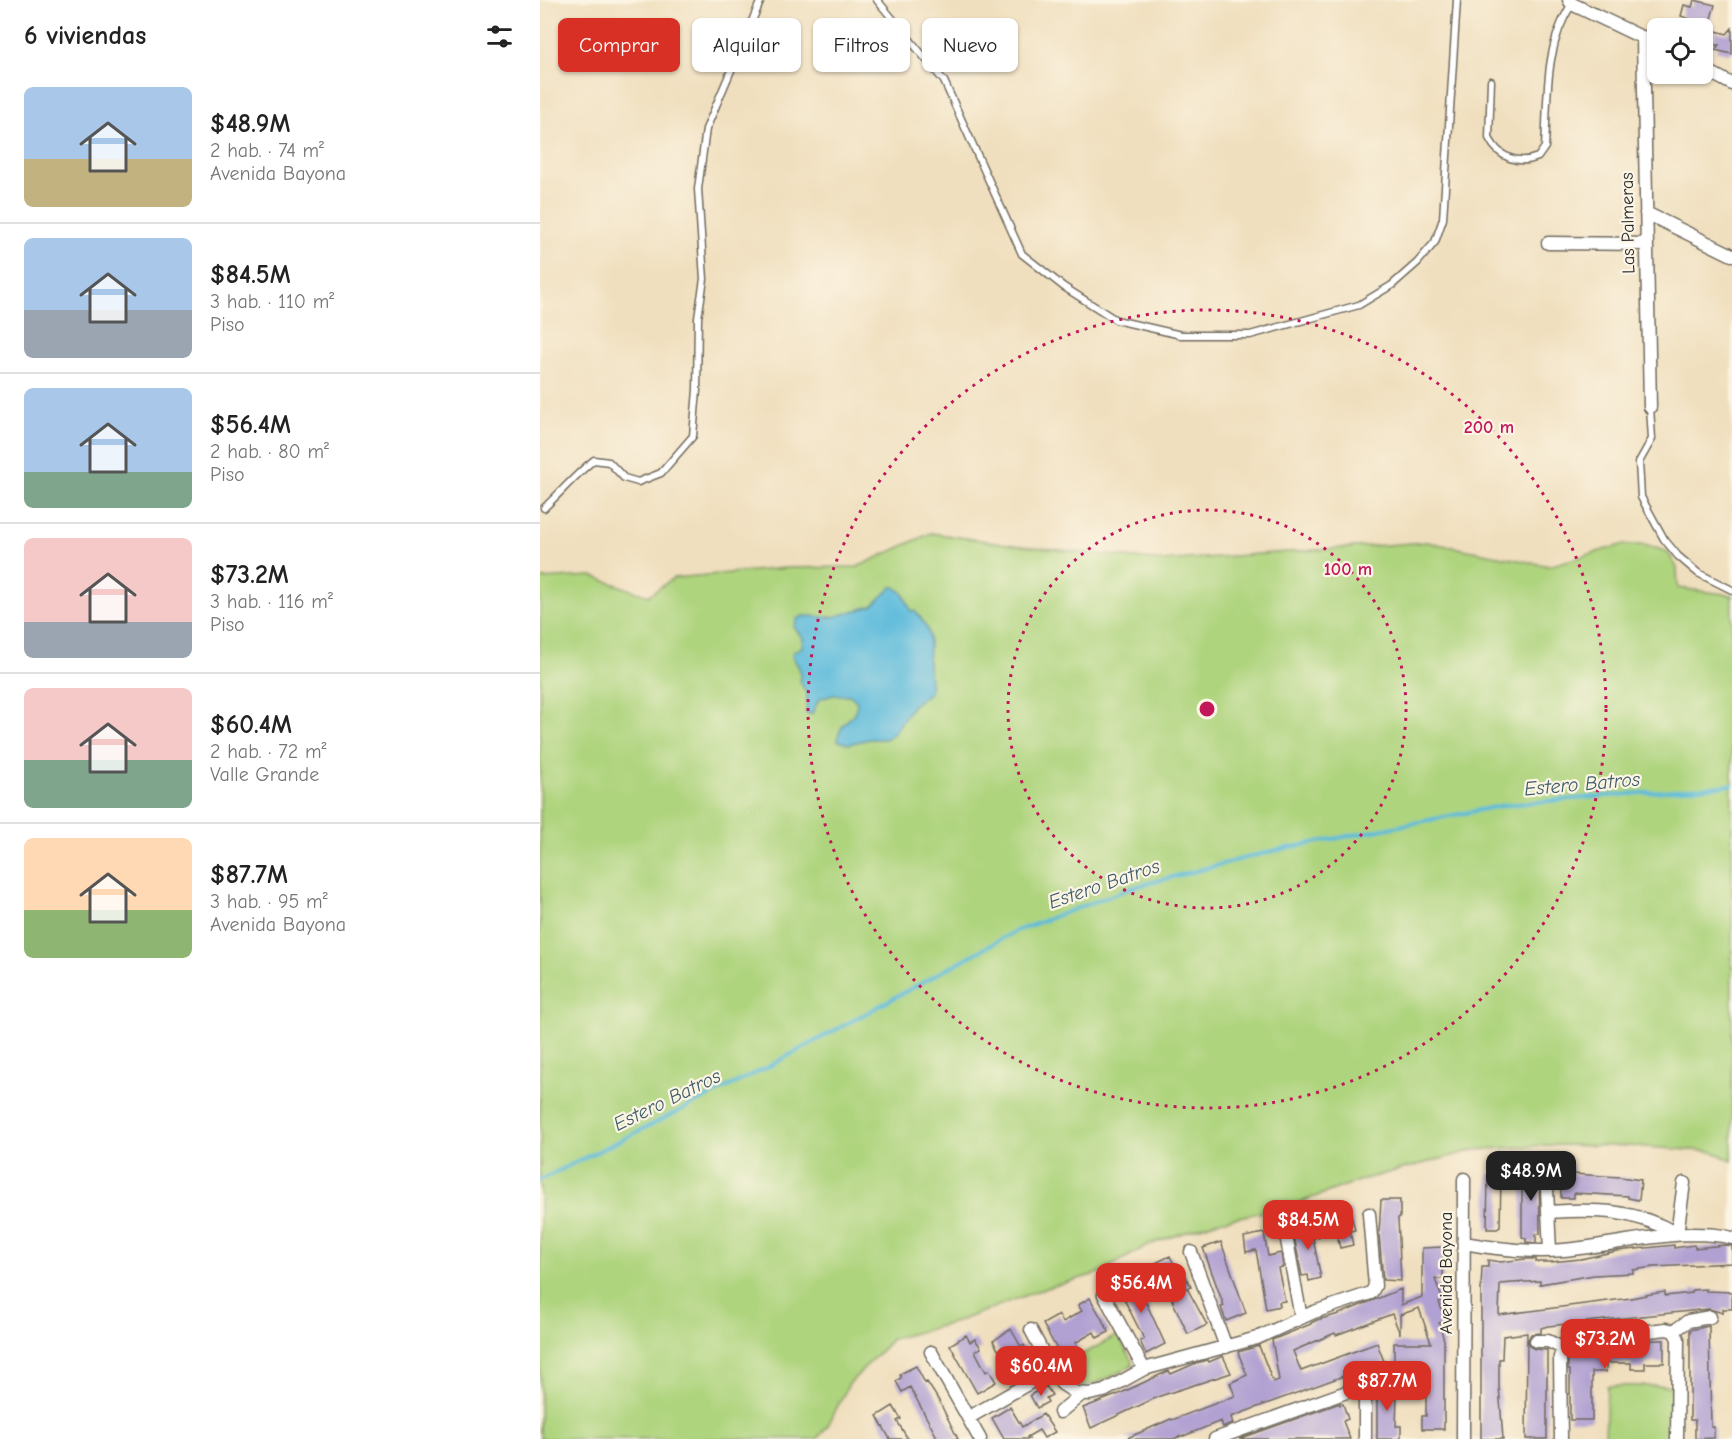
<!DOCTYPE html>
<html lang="es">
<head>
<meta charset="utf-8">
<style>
  :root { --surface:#fff; --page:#f2f2f2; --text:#222; --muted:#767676; --line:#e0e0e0; --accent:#d93025 }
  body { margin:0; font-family:"Comic Neue",sans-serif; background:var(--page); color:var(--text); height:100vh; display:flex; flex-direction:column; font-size:22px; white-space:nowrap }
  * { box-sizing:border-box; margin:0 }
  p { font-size:20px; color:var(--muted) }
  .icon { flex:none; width:33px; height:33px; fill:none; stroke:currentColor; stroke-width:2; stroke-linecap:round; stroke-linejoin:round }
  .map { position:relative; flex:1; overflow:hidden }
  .details { display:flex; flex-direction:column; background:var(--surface); width:540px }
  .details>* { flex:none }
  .banner { position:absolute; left:18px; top:18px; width:570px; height:54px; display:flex; gap:12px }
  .buttons { position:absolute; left:1107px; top:18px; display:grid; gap:12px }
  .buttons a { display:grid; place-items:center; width:66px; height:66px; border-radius:9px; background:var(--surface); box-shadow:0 2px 4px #0004; font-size:30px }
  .price { position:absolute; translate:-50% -51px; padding:0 14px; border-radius:12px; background:var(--accent); color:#fff; font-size:20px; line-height:39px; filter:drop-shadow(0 2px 3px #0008) }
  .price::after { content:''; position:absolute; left:50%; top:36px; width:18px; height:14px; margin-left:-9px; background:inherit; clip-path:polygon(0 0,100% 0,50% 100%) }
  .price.current { background:#222; color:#fff }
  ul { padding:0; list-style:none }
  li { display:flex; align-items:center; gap:18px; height:150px; padding:0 24px }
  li+li { border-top:2px solid var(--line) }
  li span { display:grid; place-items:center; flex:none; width:168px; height:120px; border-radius:9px; color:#555 }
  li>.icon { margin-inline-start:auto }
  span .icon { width:72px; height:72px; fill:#fffc; stroke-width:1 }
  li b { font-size:26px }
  h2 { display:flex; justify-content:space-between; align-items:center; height:72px; padding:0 24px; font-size:26px }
  .chip { padding:0 21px; border-radius:9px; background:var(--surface); box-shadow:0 2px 4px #0004; font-size:21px; line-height:54px }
  .chip.current { background:var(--accent); color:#fff }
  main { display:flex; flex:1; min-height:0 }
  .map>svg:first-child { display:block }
  .green { fill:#afd47e; stroke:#6d8054; stroke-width:1.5 }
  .water { fill:#5dbbdb; stroke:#447383; stroke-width:1.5 }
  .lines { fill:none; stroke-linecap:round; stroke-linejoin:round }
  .stream { stroke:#5dbbdb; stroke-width:4 }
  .building { fill:#b1a0d2 }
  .service-casing { stroke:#706a5e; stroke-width:9 }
  .minor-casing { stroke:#706a5e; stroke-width:15 }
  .service { stroke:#fff; stroke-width:6 }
  .minor { stroke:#fff; stroke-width:12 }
  .ring { fill:none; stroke:#c2185b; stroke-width:3; stroke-dasharray:3 6 }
  .labels { text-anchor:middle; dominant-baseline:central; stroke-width:4.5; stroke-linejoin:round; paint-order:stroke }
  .street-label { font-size:18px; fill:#2b2b2b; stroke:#fcf5e5 }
  .water-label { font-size:20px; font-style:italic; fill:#3c5d69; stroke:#fcf5e5 }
  .centre { fill:#c2185b; stroke:#fcf5e5; stroke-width:3 }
  .ring-label { font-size:18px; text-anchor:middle; font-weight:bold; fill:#c2185b; stroke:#fcf5e5; stroke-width:4.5; stroke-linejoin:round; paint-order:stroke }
</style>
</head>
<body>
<main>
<section class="details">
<h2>6 viviendas<svg class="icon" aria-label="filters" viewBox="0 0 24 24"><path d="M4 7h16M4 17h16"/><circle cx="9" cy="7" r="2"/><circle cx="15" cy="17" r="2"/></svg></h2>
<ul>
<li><span style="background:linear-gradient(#a9c7e8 60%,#c2b280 0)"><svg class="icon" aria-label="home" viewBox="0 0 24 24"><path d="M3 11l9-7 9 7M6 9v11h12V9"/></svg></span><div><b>$48.9M</b><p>2 hab. · 74 m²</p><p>Avenida Bayona</p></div></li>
<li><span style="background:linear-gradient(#a9c7e8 60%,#9aa5b1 0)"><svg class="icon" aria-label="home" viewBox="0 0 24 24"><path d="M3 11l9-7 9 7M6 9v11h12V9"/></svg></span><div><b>$84.5M</b><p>3 hab. · 110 m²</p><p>Piso</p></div></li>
<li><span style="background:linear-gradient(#a9c7e8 70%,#7fa58c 0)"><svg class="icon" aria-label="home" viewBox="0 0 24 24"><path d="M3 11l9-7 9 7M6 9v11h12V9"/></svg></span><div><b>$56.4M</b><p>2 hab. · 80 m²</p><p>Piso</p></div></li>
<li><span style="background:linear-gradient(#f6c9c9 70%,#9aa5b1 0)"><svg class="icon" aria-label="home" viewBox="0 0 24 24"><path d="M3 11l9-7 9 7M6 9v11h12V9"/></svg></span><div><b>$73.2M</b><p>3 hab. · 116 m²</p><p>Piso</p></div></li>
<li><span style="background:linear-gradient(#f6c9c9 60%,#7fa58c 0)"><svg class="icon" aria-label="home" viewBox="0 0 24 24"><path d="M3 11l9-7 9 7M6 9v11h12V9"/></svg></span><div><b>$60.4M</b><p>2 hab. · 72 m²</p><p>Valle Grande</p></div></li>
<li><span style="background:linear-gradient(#ffd9b3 60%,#8fb573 0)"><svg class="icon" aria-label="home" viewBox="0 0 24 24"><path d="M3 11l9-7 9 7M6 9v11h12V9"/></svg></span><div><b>$87.7M</b><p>3 hab. · 95 m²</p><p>Avenida Bayona</p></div></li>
</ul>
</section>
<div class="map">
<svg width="1192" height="1439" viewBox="0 0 1192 1439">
  <rect width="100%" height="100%" fill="#fcf5e5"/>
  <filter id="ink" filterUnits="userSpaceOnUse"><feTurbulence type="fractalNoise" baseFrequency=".0167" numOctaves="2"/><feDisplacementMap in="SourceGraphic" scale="12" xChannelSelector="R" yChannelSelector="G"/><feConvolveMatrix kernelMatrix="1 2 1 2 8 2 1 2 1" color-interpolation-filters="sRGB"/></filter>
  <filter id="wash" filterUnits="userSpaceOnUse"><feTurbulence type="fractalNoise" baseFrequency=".008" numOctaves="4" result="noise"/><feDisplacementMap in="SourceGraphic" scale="24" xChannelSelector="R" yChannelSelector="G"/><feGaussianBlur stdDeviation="1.35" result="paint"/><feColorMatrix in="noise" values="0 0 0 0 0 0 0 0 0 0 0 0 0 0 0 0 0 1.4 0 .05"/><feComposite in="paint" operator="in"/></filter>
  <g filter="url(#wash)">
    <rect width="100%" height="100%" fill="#f0dfbe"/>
    <path class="green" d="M391,533L474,545L622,561L887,542L1009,566L1081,545H1104L1126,551L1131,557L1137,568L1138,588L1192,595V1161L1176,1153L1166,1151L1090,1146L1007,1145L934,1150L821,1180L747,1207L675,1222L608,1245L559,1273L497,1291L416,1322L352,1339L309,1384L288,1425L277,1439H0V579L52,576L108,596L134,578L246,568L317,567Z
      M578,1335L592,1362V1366C576,1373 548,1394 530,1382C526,1378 522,1371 519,1367Z
      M1067,1386H1132L1131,1439H1065Z"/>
    <path class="water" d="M352,587H355L363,593L371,611H375C394,633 389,638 388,664C388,674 392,682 390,692L373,705L354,733L346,739H329L309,744L299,741L297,739C299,736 299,732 301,729C304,720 317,717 317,702L310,695H294L279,699L272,714H266L267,695L260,681V670L252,655L253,652L262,647L263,638L254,627L257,619L263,616L293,617L332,606Z"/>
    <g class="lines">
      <path class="stream" d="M0,1180L228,1067L476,931L594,887L733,851L965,805L1192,785"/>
    </g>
    <g id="blocks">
      <path class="building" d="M1154,0L1175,5L1169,25L1141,16L1144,5L1152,7Z
        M1192,28V54L1175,50L1179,45H1172L1176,31L1187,34Z
        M982,1164L999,1165L1000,1234H996V1243L986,1242V1238L982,1237Z
        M1020,1165H1033V1174L1080,1177L1101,1180L1099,1200L1088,1198V1196L1034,1193V1198H1021Z
        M948,1174L961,1176L960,1227L957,1229H947Z
        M841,1200H860V1217L858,1218L861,1281L843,1280L839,1234Z
        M810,1211L815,1230L802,1233L798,1214Z
        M776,1222L779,1237L773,1238L781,1278L769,1281L768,1275L762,1276L754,1236L759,1235L757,1226Z
        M810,1232L813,1245L800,1248L797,1235Z
        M724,1233L728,1256L741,1253L743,1267L738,1268L745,1301L739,1302L740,1306L726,1309L716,1250L706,1252L704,1237Z
        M681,1242L706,1313L686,1321L681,1307L684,1306L663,1248Z
        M1134,1245V1248L1154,1245L1155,1248L1185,1245L1192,1246V1263L1114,1267L1093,1270V1273L1054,1275L1000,1284V1281L960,1284L959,1315L1091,1298L1111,1294L1125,1292V1296L1152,1293V1290L1166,1289V1291L1192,1292V1309H1183V1313L1169,1309L1008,1326L1001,1328V1333L991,1334L988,1340L989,1346L995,1349L1007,1350V1439H986L987,1333L963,1336L962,1359H959V1386L963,1439H941V1287L942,1267H948V1260L961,1262L985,1259H996V1262H1011L1041,1259L1077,1251Z
        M903,1247V1279H895L903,1301L899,1302L906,1321L899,1323L904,1340V1429H882V1416H886V1367L854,1366V1343H891L879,1308L860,1315V1334L852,1314L796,1335L795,1333L753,1351L761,1371L837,1343L845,1364L837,1366V1364L817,1372V1371L723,1405L691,1417L693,1424L683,1427L681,1421L644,1436V1435L633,1439H585L631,1419L632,1420L695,1396L690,1383L707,1375L698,1352L719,1346L733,1382L739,1380L732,1340L771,1324V1323L777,1320L799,1314L861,1289V1305L882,1297V1248Z
        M630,1256L640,1276L644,1274L651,1287L647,1288L667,1325L648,1334L632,1300H633L613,1264Z
        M593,1274L625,1344L606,1354L600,1341L604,1339L576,1283Z
        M550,1298L569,1332L557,1338L554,1332L535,1343L539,1349L528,1356L524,1350L519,1353L503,1324L519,1315L523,1322L542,1311L538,1305Z
        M1169,1326L1171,1427H1174V1438L1155,1439V1420H1150V1330Z
        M471,1329L481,1347L484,1345L489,1355L484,1358L486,1361L475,1368L465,1350L460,1353L453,1341Z
        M426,1335L430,1342L435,1339L441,1348L435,1351L446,1372L449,1370L456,1382L437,1393L410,1345Z
        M1111,1340H1124V1363H1105V1369H1091V1363H1066V1372H1052V1420H1030V1370H1028V1358L1032,1350L1077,1348V1346H1095V1342H1111Z
        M683,1356L691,1373L620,1396L551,1428L543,1408L579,1394L626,1372L629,1371L631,1374L656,1363L668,1360L669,1362Z
        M376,1366L385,1383L387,1382L398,1399L418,1439H398L370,1387L362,1392L356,1381L361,1378L360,1374Z
        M850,1377L857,1394L856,1426H861V1439H837V1386Z
        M506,1386L512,1395L506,1398L508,1402L497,1408L490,1395Z
        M800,1403V1405L803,1404L808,1419L803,1421L810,1439H699Z
        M353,1406L361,1419L357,1421L368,1439H350L337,1416Z
        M470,1407L482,1427L503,1414L515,1432L504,1438L499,1430L487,1437L489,1439H464L452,1418Z"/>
    </g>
  </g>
  <g filter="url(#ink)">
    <use href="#blocks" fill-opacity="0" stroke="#706a5e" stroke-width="1.5"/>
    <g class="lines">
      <defs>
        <path id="service" d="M337,0L404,81L482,254L524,287L576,320L641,335H710L819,305L852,285L877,263L895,242L903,219L917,0
          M951,81L949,138C959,158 978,165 998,157L1005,147C1008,99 1004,45 1032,4
          M1110,407L1112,439L1099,462L1101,497L1124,539L1138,556L1158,573L1192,590
          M4,508C21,492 36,474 54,460L69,462L84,478L98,482L121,473L153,436L157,390L158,318L164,279L158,189L166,129L221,0"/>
        <path id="minor" d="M1029,0L1032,4L1118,45
          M1103,37L1110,407
          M1162,68L1192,84
          M1106,213L1192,255
          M1008,243L1107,244
          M1006,1169L1010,1251
          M1008,1212C1057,1209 1094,1209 1137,1234
          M1137,1234L1144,1183
          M746,1235L761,1318
          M924,1243C957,1249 990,1253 1024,1250C1067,1246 1108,1235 1151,1234C1165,1234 1178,1234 1192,1238
          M651,1252L686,1347
          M564,1295L604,1369
          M491,1330L512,1370L522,1384L536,1393L550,1394L564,1391L604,1369L717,1338L774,1312L831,1293L835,1286L829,1214
          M1134,1331L1138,1339L1137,1439
          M1134,1331L1148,1321L1170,1317
          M996,1341H1008L1022,1348
          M391,1352L440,1439
          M820,1391L825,1398V1439
          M820,1391L833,1378L844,1372
          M520,1412L542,1394
          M428,1418L512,1370
          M675,1439L812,1390L820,1391
          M923,1439L924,1179
          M1021,1439L1020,1357L1025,1344L1033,1340L1126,1329L1134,1331"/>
      </defs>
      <use href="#service" class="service-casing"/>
      <use href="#minor" class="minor-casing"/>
      <use href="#service" class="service"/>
      <use href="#minor" class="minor"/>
    </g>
  </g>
  <g class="ring">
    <circle cx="667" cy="709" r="199"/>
    <circle cx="667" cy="709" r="399"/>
  </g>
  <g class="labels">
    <g class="street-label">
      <text transform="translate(1088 223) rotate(-91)">Las Palmeras</text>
      <text transform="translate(906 1273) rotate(-90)">Avenida Bayona</text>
    </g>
    <g class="water-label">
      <text transform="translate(1042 784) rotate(-5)">Estero Batros</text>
      <text transform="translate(564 884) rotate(-19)">Estero Batros</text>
      <text transform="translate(127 1100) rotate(-26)">Estero Batros</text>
    </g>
  </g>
  <circle cx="667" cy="709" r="9" class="centre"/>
  <g class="ring-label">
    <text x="949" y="433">200 m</text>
    <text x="808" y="575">100 m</text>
  </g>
</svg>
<div class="buttons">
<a><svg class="icon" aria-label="locate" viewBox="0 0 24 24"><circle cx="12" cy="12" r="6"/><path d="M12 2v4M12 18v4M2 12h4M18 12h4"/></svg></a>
</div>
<b class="price current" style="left:991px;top:1202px">$48.9M</b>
<b class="price" style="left:768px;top:1251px">$84.5M</b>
<b class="price" style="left:601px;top:1314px">$56.4M</b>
<b class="price" style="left:1065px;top:1370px">$73.2M</b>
<b class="price" style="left:501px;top:1397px">$60.4M</b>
<b class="price" style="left:847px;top:1412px">$87.7M</b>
<div class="banner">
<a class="chip current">Comprar</a>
<a class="chip">Alquilar</a>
<a class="chip">Filtros</a>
<a class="chip">Nuevo</a>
</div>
</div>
</main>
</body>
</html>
